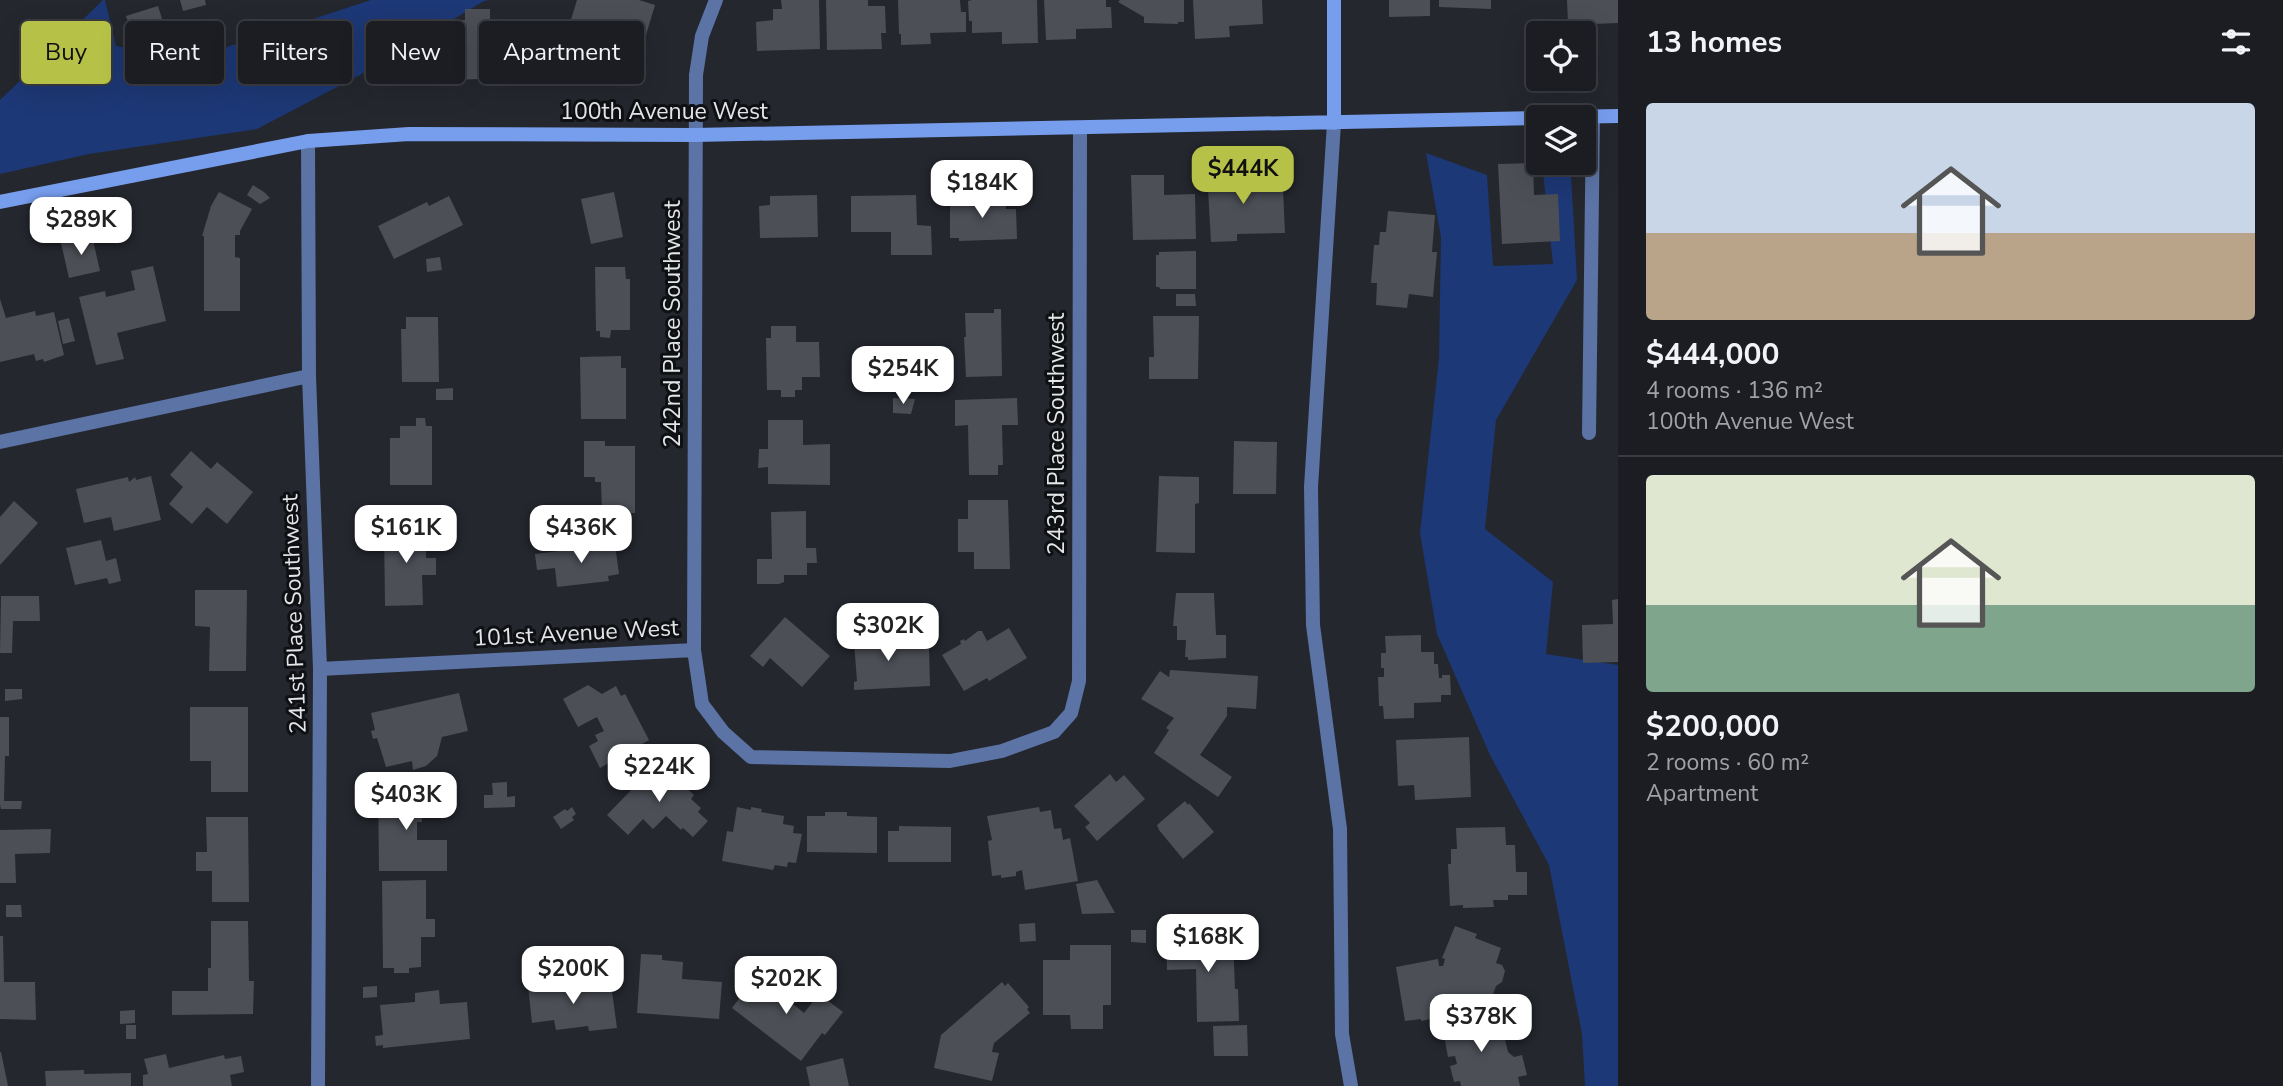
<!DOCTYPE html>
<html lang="en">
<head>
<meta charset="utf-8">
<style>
  :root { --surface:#1b1d22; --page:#24262a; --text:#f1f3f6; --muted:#a0a2a5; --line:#393b40; --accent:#b6c148 }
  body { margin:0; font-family:"Nunito Sans",sans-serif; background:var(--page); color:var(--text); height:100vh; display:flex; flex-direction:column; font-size:26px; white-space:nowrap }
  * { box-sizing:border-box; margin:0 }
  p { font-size:23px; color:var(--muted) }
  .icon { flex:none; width:38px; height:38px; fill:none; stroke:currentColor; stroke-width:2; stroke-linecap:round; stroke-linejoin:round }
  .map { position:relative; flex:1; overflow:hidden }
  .panel { display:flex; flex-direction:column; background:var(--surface); width:665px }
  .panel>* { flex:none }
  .guide { position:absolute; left:21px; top:21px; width:665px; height:63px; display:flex; gap:14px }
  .controls { position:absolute; left:1526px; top:21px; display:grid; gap:14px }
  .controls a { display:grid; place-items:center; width:70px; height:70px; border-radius:7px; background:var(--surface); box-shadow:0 7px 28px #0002,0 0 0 2px var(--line); font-size:35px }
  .price { position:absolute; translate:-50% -60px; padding:0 16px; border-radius:14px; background:#fff; color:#222; font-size:23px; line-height:46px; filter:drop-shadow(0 2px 4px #0008) }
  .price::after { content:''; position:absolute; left:50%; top:42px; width:21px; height:16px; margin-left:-10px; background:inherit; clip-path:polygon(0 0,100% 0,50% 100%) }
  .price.on { background:var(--accent); color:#111 }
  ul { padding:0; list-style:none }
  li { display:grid; align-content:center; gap:14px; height:371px; padding:0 28px }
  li+li { border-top:2px solid var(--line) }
  li span { display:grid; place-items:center; height:217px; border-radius:7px; color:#555 }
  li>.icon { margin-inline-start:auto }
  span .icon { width:126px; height:126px; fill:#fffc; stroke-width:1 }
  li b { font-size:30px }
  h2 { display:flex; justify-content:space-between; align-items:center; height:84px; padding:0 28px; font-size:30px }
  .pill { padding:0 24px; border-radius:7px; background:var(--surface); box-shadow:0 7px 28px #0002,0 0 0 2px var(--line); font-size:24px; line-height:63px }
  .pill.on { background:var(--accent); color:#111 }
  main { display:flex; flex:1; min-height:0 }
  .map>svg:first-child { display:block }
  .green { fill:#1d3876 }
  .building { fill:#4c4f56 }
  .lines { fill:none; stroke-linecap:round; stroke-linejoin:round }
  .lane { stroke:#5b73a5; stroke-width:14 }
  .street { stroke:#5b73a5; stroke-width:14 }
  .secondary { stroke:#779ded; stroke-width:14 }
  .labels { text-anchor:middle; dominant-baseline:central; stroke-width:6; stroke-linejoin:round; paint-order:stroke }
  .street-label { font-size:23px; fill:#e3e5e9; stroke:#0f1013 }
</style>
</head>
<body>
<main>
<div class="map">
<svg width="1618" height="1086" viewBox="0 0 1618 1086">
  <rect width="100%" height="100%" fill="#24272e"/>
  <path class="green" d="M103,0H105L116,46L187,60L371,0H490L484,1L360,75L257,129L89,154L0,174V100Z
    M1426,153L1487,175L1493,266L1553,264L1542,163H1561L1571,175L1577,280L1496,420L1485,529L1553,582L1546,654L1618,665V1086H1585L1582,1034L1549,865L1490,755L1437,634L1420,533L1439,358L1441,237Z"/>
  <path class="building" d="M180,0H205L206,5L183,11Z
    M577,0H639L655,5L643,45L610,36L606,48L566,36Z
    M781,0H819L820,49L757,51L756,22L773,20V9H782Z
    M826,0H868V6H885L886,33H881L882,49L827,50Z
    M898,0H960L961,12H966V32L930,33L931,44L901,45V34H899Z
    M972,0H1037L1038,43L1002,44V32L972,33V21H969L968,1Z
    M1044,0H1106V7H1111L1112,28L1076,29V39L1046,40Z
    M1120,0H1184V22H1178V24L1144,23V17L1118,2Z
    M1193,0H1262L1263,24L1229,26L1230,37L1195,39Z
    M1389,0H1430V16L1389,17Z
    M1439,0H1491V9L1439,7Z
    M1567,0H1618V23L1568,25Z
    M158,6L169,41L160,44L163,53L149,57L147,49L138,52L126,16Z
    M465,9H490V28H493V61L479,62L480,79L447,80L446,36H453V20H465Z
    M1533,163L1534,195L1558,194L1560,241L1502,244L1498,164Z
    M1260,171V189H1283L1285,233L1237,234V241L1211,242L1207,172Z
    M1131,175H1164V195L1195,194L1196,239L1133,240Z
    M253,185L264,192L270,198L260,204L247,195Z
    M219,192L252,209L240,231V235H235V257L240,258V311H204V236H202L211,206Z
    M614,192L623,237L591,244L581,199Z
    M817,195L818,237L760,238L759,206L770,205V196Z
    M916,195L917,225L931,226L932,255H891V232H851V196Z
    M449,196L463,225L394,259L378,226L427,202L429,206Z
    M1006,198V209H1016L1017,239L959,241V238H950V202L959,201L958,199Z
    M1388,211L1435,215L1432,252H1437L1433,297L1409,294L1407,308L1376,305L1377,283H1371L1374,245H1379L1380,232H1386Z
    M92,236L100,271L69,278L61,243Z
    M1196,251V289H1160L1159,287H1156V255H1159V252Z
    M440,257L442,270L427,272L426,259Z
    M153,266L166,321L117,333L124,359L96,365L79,297L105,291L106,297L135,290L131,271Z
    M595,267H625L626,279H630V330H611L610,338L600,337V331H596Z
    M1176,294H1195L1196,306H1176Z
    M0,299L6,318L35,311L36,316L54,312L64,355L44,362L43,359L36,361L34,354L0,362Z
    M994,309H1001L1002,376L966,377L964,337H966L965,313H994Z
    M1153,316H1199L1198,379H1149V357H1154Z
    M406,317H438L439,382H402L401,329H406Z
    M69,318L75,341L63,344L58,321Z
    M771,326H796V342H819L820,377H802V390H795V397H781V390H767L766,338H771Z
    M621,356V368H626V419H581L580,357Z
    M453,388V400H436V389Z
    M893,398L915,399L911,414L893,413Z
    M1017,398L1018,425H1002L1003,465H998V475H969L968,425L955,426V400Z
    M416,418H425L426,426H432V485H390V438H400V426H416Z
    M768,420H803V445L830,444V485L768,484V467L758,468L759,449H768Z
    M584,441H605V446H635V513H602L601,482H595V477H584Z
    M1234,441L1277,442L1276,494H1233Z
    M191,451L211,469L217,462L253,492L227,524L207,507L192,524L169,504L183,487L170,475Z
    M151,476L161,520L114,531L111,517L84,523L76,489L128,477L129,482L135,477L136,480Z
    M1159,476L1199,477V503L1195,504V553L1156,552Z
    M968,500H1008L1010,569H974V552H958V519H968Z
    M14,501L38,523L0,565V517Z
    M806,511V548H816L817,563H807V575H784V582L779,584H757V559H772L771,512Z
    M384,527H426V558H436V575H422L423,605L385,606Z
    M101,540L106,561L116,558L121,581L109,584L107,578L75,585L66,548Z
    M615,544L619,574L608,576L609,581L557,587L555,568L537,570L535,554Z
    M195,590H247L246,671H209L210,627L195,626Z
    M1176,593H1214L1216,635H1226V658L1188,660V657H1185L1186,640H1177V626H1173Z
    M1,596H39L40,621H13L12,653H0Z
    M1618,599V662L1583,663L1582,625L1613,624L1612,600Z
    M785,617L830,656L802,687L770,658L763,667L750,656Z
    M884,628V648H896L895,641H907L908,648L929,647L930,686L854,690V682L857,681L853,629Z
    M1009,628L1027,658L989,681L987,678L964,691L942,655L961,644L960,641L964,639L965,641L978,631H982L987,641Z
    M1421,635V652H1434V664H1438L1439,678H1442V675H1450L1451,695H1441V702L1414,703V718L1384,719L1383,706H1379L1378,677H1384V668H1381V653H1386L1385,636Z
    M1170,670L1258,676L1256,709L1227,707V716L1200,755L1232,777L1218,797L1154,753L1169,730L1166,728L1174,718L1141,699L1160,671L1169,677Z
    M588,685L602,694L616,686L621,696L625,694L649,740L600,768L589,746L598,741L595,735L604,731L597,717L578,727L563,699Z
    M5,689H22V699L5,701Z
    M459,693L468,731L442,737L437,756L426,766L413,770L412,761L386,767L377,738L373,739L371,731L375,730L371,713Z
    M190,707H248V792H211V761H190Z
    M0,717H9V756H5L4,801H22L21,809H1L0,805Z
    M1469,737L1471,797L1415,800L1414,785L1398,786L1396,740Z
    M658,762L694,795L691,799L701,808L698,812L708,821L693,837L683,828L681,830L666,816L653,829L643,819L628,835L607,815Z
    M1110,774L1116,782L1124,775L1145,799L1097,841L1085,827L1090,823L1074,806Z
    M507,782V797L515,796V807L484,808V795H493L492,783Z
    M378,784H422V822H417V840H447V871H379Z
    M1185,801L1188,805L1189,803L1214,832L1183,859L1159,830L1157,825Z
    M572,807L576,814L572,817L574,820L561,829L553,817L565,809L567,811Z
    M737,807L751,810V807L762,809L761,812L784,816L783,824L794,826L793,833L802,834L796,863L788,862L787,867L775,865L773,870L722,861L727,831L733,832Z
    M1039,807L1040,812L1051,810L1054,829L1061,828L1063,840L1070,838L1078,881L1025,890L1022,870L1016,872V876L1001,878V875L992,876L988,841L992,840L987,816Z
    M825,812H847V816L877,817V853L807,852V816H825Z
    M206,817H248L249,902H212V871H196V852H207Z
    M899,826L951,827V862H888V831H899Z
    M1505,827L1506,845H1515L1516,872H1527V895H1508V900H1493L1494,907L1463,908V905L1450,906L1448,864H1451V849H1457L1456,828Z
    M51,829L50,853L15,854L16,883H0V830Z
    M426,880V919H435V937H421V967L409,968V973H394V968H383L382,881Z
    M1097,880L1115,913L1082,914L1076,884Z
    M6,905H21L22,917H6Z
    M211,921H248L249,981H254L253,1014L172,1015V991H208V968H211Z
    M1035,923L1036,941L1020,942L1019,924Z
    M1455,926L1477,934L1475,938L1501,948L1496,963L1502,965L1505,971L1502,982L1496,986L1490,1003L1484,1001L1481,1009L1421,1021V1019L1405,1021L1396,967L1438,959L1439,966H1443L1445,959L1442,958Z
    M1131,930H1146V943L1131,942Z
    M0,936H3L4,982H35L36,1020L0,1019Z
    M1233,936L1235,989H1238L1239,1021L1197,1022L1196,969L1167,970L1166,937Z
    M1070,945H1111V1005H1103V1029H1071L1070,1015H1043V960H1070Z
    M641,954L662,955V960L683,962L682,979L722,982L719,1019L637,1013Z
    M759,972L790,996L787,999L804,1013L819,994L843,1012L825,1035L822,1033L801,1061L732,1008Z
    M540,976L542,992L611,984L617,1028L589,1031L588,1026L556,1030L554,1020L532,1023L527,977Z
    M1002,982L1005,986L1008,983L1029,1007L1027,1009L1030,1013L994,1043L992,1052L999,1053L992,1081L934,1068L941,1035Z
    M377,986V997L363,998V987Z
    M439,990L440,1004L467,1002L470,1039L383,1048V1045L376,1046L375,1036L383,1035L380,1005L415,1002V993Z
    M135,1010V1023L120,1024V1011Z
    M1488,1014L1490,1023L1494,1022L1497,1036L1504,1035L1508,1052L1514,1057L1522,1055L1527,1075L1518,1077L1520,1086H1461L1460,1081L1454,1082L1450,1066L1457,1064L1455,1056L1448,1057L1442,1024Z
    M126,1025H136V1039H126Z
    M1247,1025L1248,1056H1214L1213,1026Z
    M0,1052H1L8,1086H0Z
    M166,1054L169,1068L224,1055L225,1059L241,1056L244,1072L230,1075L232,1086H143V1075L148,1074L144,1059Z
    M843,1058L849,1086H810L806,1067Z
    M84,1070V1074L131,1073V1086H46L45,1071Z"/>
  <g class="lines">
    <path class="lane" d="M1589,433L1593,116"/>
    <path class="street" d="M716,0L702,36L696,75L694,650L702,704L723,732L751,757L950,761L1002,751L1054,732L1071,713L1079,681L1080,128
      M1334,123L1311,487L1313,625L1340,829L1342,1034L1351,1086
      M308,141L309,376L320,669L318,1086
      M0,442L309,376
      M320,669L694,650"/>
    <path class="secondary" d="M1334,0V123
      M1563,117L1618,116
      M0,202L308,141L409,134L695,135L1538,118"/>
  </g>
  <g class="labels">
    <g class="street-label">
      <text x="664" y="111">100th Avenue West</text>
      <text transform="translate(672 324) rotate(-90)">242nd Place Southwest</text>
      <text transform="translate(1056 434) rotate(-90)">243rd Place Southwest</text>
      <text transform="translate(294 614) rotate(-92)">241st Place Southwest</text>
      <text transform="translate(576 633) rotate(-3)">101st Avenue West</text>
    </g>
  </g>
</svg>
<div class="controls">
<a><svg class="icon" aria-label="locate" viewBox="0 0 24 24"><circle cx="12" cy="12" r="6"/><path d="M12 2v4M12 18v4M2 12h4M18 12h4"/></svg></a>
<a><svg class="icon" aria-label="layers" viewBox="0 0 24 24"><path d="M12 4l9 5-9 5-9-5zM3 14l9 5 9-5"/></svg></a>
</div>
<b class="price on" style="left:1243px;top:206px">$444K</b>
<b class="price" style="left:982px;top:220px">$184K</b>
<b class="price" style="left:81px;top:257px">$289K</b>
<b class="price" style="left:903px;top:406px">$254K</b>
<b class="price" style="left:406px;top:565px">$161K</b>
<b class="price" style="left:581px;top:565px">$436K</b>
<b class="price" style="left:888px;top:663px">$302K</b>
<b class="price" style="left:659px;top:804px">$224K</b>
<b class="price" style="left:406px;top:832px">$403K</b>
<b class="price" style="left:1208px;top:974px">$168K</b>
<b class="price" style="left:573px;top:1006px">$200K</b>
<b class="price" style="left:786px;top:1016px">$202K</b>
<b class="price" style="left:1481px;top:1054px">$378K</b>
<div class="guide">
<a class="pill on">Buy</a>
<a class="pill">Rent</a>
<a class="pill">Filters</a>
<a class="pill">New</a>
<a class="pill">Apartment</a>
</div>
</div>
<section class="panel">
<h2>13 homes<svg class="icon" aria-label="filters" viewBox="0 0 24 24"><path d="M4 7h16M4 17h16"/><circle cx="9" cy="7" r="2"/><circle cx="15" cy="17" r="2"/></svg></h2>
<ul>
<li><span style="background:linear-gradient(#c9d6e8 60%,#b9a48a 0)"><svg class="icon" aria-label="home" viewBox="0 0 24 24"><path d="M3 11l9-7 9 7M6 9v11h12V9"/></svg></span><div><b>$444,000</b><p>4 rooms · 136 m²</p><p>100th Avenue West</p></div></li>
<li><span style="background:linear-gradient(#dfe7d0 60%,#7fa58c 0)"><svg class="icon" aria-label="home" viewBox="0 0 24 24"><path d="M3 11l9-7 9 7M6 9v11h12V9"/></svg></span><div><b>$200,000</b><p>2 rooms · 60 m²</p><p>Apartment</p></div></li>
</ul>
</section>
</main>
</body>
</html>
